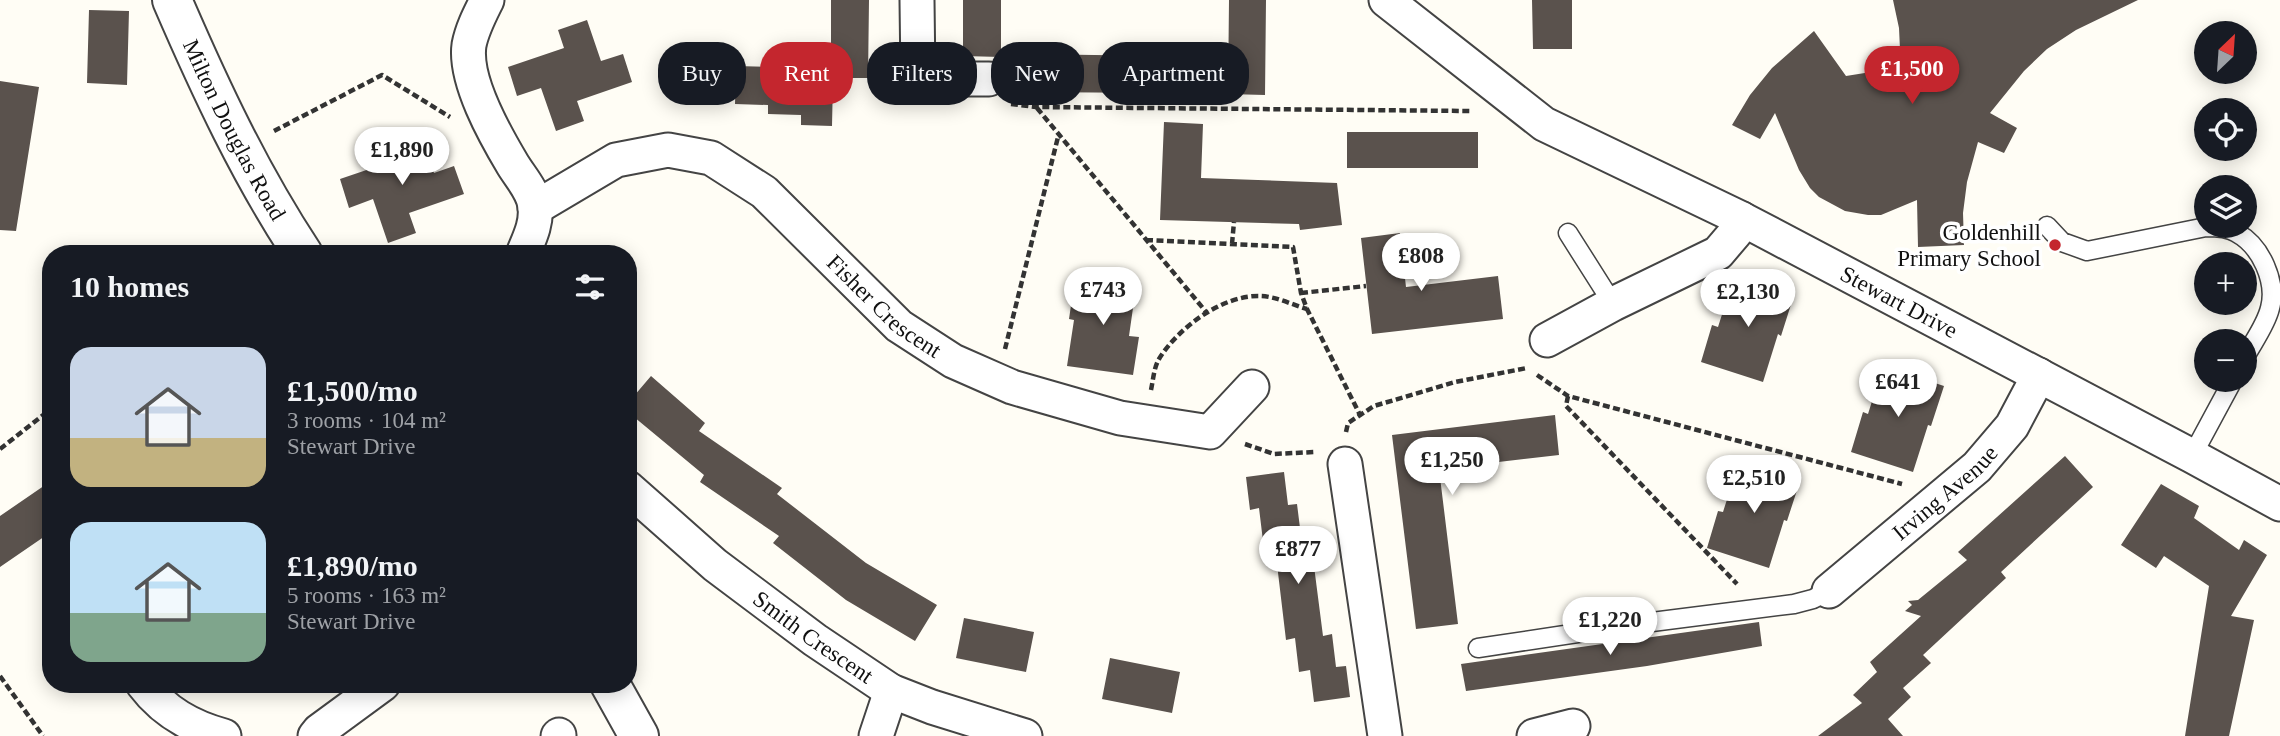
<!DOCTYPE html>
<html lang="en">
<head>
<meta charset="utf-8">
<style>
  :root { --surface:#171b24; --page:#242831; --text:#f1f3f6; --muted:#9ea1a6; --accent:#c4262e }
  body { margin:0; font-family:"Times New Roman",serif; background:var(--page); color:var(--text); height:100vh; display:flex; flex-direction:column; font-size:26px; white-space:nowrap }
  * { box-sizing:border-box; margin:0 }
  p { font-size:23px; color:var(--muted) }
  .icon { flex:none; width:38px; height:38px; fill:none; stroke:currentColor; stroke-width:2; stroke-linecap:round; stroke-linejoin:round }
  .map { position:relative; flex:1; overflow:hidden }
  .panel { position:absolute; left:42px; top:245px; width:595px; height:448px; display:flex; flex-direction:column; background:var(--surface); border-radius:28px; box-shadow:0 4px 18px #0003 }
  .panel>* { flex:none }
  .hud { position:absolute; left:658px; top:42px; width:665px; height:63px; display:flex; gap:14px }
  .needle { width:46px; rotate:25deg }
  .tools { position:absolute; left:2194px; top:21px; display:grid; gap:14px }
  .tools a { display:grid; place-items:center; width:63px; height:63px; border-radius:50%; background:var(--surface); box-shadow:0 4px 18px #0003; font-size:35px }
  .price { position:absolute; translate:-50% -60px; padding:0 16px; border-radius:24px; background:#fff; color:#222; font-size:23px; line-height:46px; filter:drop-shadow(0 2px 4px #0008) }
  .price::after { content:''; position:absolute; left:50%; top:42px; width:21px; height:16px; margin-left:-10px; background:inherit; clip-path:polygon(0 0,100% 0,50% 100%) }
  .price.on { background:var(--accent); color:#fff }
  ul { padding:0; list-style:none }
  li { display:flex; align-items:center; gap:21px; height:175px; padding:0 28px }
  li span { display:grid; place-items:center; flex:none; width:196px; height:140px; border-radius:21px; color:#555 }
  li>.icon { margin-inline-start:auto }
  span .icon { width:84px; height:84px; fill:#fffc; stroke-width:1 }
  li b { font-size:30px }
  h2 { display:flex; justify-content:space-between; align-items:center; height:84px; padding:0 28px; font-size:30px }
  .pill { padding:0 24px; border-radius:28px; background:var(--surface); box-shadow:0 4px 18px #0003; font-size:24px; line-height:63px }
  .pill.on { background:var(--accent); color:#fff }
  .map>svg:first-child { display:block }
  .building { fill:#5a524d }
  .lines { fill:none; stroke-linecap:round; stroke-linejoin:round }
  .service-casing { stroke:#444; stroke-width:21 }
  .minor-casing { stroke:#444; stroke-width:37 }
  .tertiary-casing { stroke:#444; stroke-width:42 }
  .path { stroke:#333; stroke-width:4.5; stroke-dasharray:7 3.5; stroke-linecap:butt }
  .service { stroke:#fff; stroke-width:18 }
  .minor { stroke:#fff; stroke-width:33 }
  .tertiary { stroke:#fff; stroke-width:38 }
  .poi-dot { fill:#c4262e; stroke:#fff; stroke-width:2.5 }
  .labels { text-anchor:middle; dominant-baseline:central; stroke-width:7; stroke-linejoin:round; paint-order:stroke }
  .street-label { font-size:23px; fill:#111; stroke:#fff }
  .poi-label { font-size:23px; fill:#111; stroke:#fff; text-anchor:end }
</style>
</head>
<body>
<div class="map">
<svg width="2280" height="736" viewBox="0 0 2280 736">
  <rect width="100%" height="100%" fill="#fffdf5"/>
  <path class="building" d="M831,0H869L868,78H831Z
    M963,0H1001V57L963,56Z
    M1229,0H1266L1265,95L1228,94Z
    M1532,0H1572V49H1533Z
    M1893,0H2138L2076,30L2047,49L2024,71L1990,113L2017,128L2004,153L1978,142L1967,182L1963,213L1964,245L1918,247L1917,200L1881,215H1868L1845,211L1819,197L1810,188L1799,170L1775,113L1760,139L1732,125L1750,95L1772,68L1814,31L1846,76L1871,72L1901,71L1899,28Z
    M89,10L129,11L127,85L87,83Z
    M587,20L601,61L623,54L632,82L577,101L584,121L556,131L541,88L517,96L508,67L564,48L558,30Z
    M1023,54L1166,56V93L1023,92Z
    M736,66L770,67L769,76L833,79L832,126L801,125V115L768,114V105L735,104Z
    M0,81L39,87L16,231L0,230Z
    M1164,122L1203,124L1201,178L1337,183L1342,225L1300,230L1299,224L1160,220Z
    M419,132L434,173L454,166L464,194L409,213L416,233L388,243L373,199L349,208L340,179L396,160L390,142Z
    M1347,132H1478V168H1347Z
    M1400,233L1406,287L1498,276L1503,319L1372,334L1361,238Z
    M1734,277L1794,295L1781,336L1778,334L1763,382L1701,362L1712,325L1718,327Z
    M1075,278L1136,287L1129,336L1139,337L1133,375L1067,366L1074,320L1069,319Z
    M1883,366L1944,386L1931,426L1928,425L1913,472L1851,452L1863,412L1868,414Z
    M651,376L705,423L699,431L782,488L777,494L866,563L937,605L915,641L846,600L773,543L779,536L700,482L704,475L628,412V403Z
    M1555,415L1559,455L1439,469L1458,624L1416,629L1392,435Z
    M2065,456L2093,487L2001,572L2006,578L1923,655L1931,663L1903,688L1911,697L1888,719L1903,736H1818L1862,703L1853,695L1877,672L1870,662L1921,616L1905,611L1912,605L1908,601L1918,600L1967,560L1958,552Z
    M1739,462L1800,481L1787,521L1784,520L1769,568L1707,548L1718,511L1723,512Z
    M1284,472L1288,505L1297,504L1301,536L1310,535L1323,636L1332,634L1336,667L1346,666L1350,697L1314,702L1310,670L1299,672L1295,638L1286,640L1274,539L1263,541L1259,508L1250,510L1246,477Z
    M51,481V532L0,567V516Z
    M2161,484L2199,506L2194,518L2239,550L2244,540L2267,555L2231,616L2254,620L2229,736H2185L2209,586L2164,556L2156,568L2121,545Z
    M964,618L1034,632L1026,672L956,658Z
    M1759,622L1762,646L1647,666L1466,691L1461,664Z
    M1110,658L1180,672L1172,713L1102,699Z"/>
  <g class="lines">
    <defs>
      <path id="service" d="M2047,226L2062,242L2087,251L2206,227C2216,227 2228,227 2237,233C2261,246 2277,282 2270,308C2266,325 2253,342 2245,357
        M1568,233L1613,304
        M2192,456L2233,380
        M1478,648L1644,623L1794,604L1813,599L1829,591"/>
      <g id="minor">
        <path d="M487,0C480,14 472,29 469,45C464,80 495,135 513,165C521,178 534,192 535,207C537,224 529,239 523,254"/>
        <path d="M917,0L918,79H989"/>
        <path id="s1" d="M1386,0L1544,124L1742,219L2192,456L2280,504"/>
        <path id="s2" d="M535,208L616,160L668,150L711,158L764,192L899,326L953,361L1012,387L1120,418L1210,432L1252,387"/>
        <path d="M1547,340L1613,304L1718,253L1735,233L1742,219"/>
        <path d="M1345,464L1385,736"/>
        <path id="s3" d="M628,488L715,565L815,640L891,691L932,707L1025,736"/>
        <path id="s4" d="M1829,591L1977,467L2012,426L2039,375"/>
        <path d="M143,684C164,712 191,727 224,736"/>
        <path d="M315,736L319,731L383,684"/>
        <path d="M558,736L559,735"/>
        <path d="M876,736L891,691"/>
        <path d="M1534,736L1573,726"/>
      </g>
      <g id="tertiary">
        <path id="s5" d="M172,0C210,88 250,174 303,254"/>
        <path d="M610,684L639,736"/>
      </g>
    </defs>
    <use href="#service" class="service-casing"/>
    <use href="#minor" class="minor-casing"/>
    <use href="#tertiary" class="tertiary-casing"/>
    <path class="path" d="M1011,104L1036,107L1471,111
      M1037,108L1207,313
      M274,131L382,75L450,117
      M1146,240L1293,247L1301,293L1307,309L1360,415
      M1232,244L1234,222
      M1301,293L1366,286
      M1005,349L1059,133
      M1537,375L1568,396L1902,484
      M1151,390C1153,381 1154,367 1159,359C1178,328 1222,295 1260,296C1275,296 1293,305 1307,309
      M1568,396L1566,406L1737,584
      M1346,432L1348,423L1374,406L1455,382L1527,368
      M1245,444L1274,454L1315,452
      M0,449L51,409
      M0,676L43,736"/>
    <use href="#service" class="service"/>
    <use href="#minor" class="minor"/>
    <use href="#tertiary" class="tertiary"/>
  </g>
  <circle class="poi-dot" cx="2055" cy="245" r="7"/>
  <g class="labels">
    <g class="street-label">
      <text stroke="none"><textPath href="#s5" startOffset="144">Milton Douglas Road</textPath></text>
      <text stroke="none"><textPath href="#s1" startOffset="598">Stewart Drive</textPath></text>
      <text stroke="none"><textPath href="#s2" startOffset="420">Fisher Crescent</textPath></text>
      <text stroke="none"><textPath href="#s4" startOffset="152">Irving Avenue</textPath></text>
      <text stroke="none"><textPath href="#s3" startOffset="238">Smith Crescent</textPath></text>
    </g>
    <g class="poi-label">
      <text x="2041" y="232">Goldenhill<tspan x="2041" dy="26">Primary School</tspan></text>
    </g>
  </g>
</svg>
<div class="tools">
<a><svg class="needle" viewBox="-14 -14 28 28"><path d="M0-13l5 13h-10z" fill="#e53935"/><path d="M0 13l5-13h-10z" fill="#9ea1a6"/></svg></a>
<a><svg class="icon" aria-label="locate" viewBox="0 0 24 24"><circle cx="12" cy="12" r="6"/><path d="M12 2v4M12 18v4M2 12h4M18 12h4"/></svg></a>
<a><svg class="icon" aria-label="layers" viewBox="0 0 24 24"><path d="M12 4l9 5-9 5-9-5zM3 14l9 5 9-5"/></svg></a>
<a>+</a>
<a>−</a>
</div>
<b class="price on" style="left:1912px;top:106px">£1,500</b>
<b class="price" style="left:402px;top:187px">£1,890</b>
<b class="price" style="left:1421px;top:293px">£808</b>
<b class="price" style="left:1103px;top:327px">£743</b>
<b class="price" style="left:1748px;top:329px">£2,130</b>
<b class="price" style="left:1898px;top:419px">£641</b>
<b class="price" style="left:1452px;top:497px">£1,250</b>
<b class="price" style="left:1754px;top:515px">£2,510</b>
<b class="price" style="left:1298px;top:586px">£877</b>
<b class="price" style="left:1610px;top:657px">£1,220</b>
<div class="hud">
<a class="pill">Buy</a>
<a class="pill on">Rent</a>
<a class="pill">Filters</a>
<a class="pill">New</a>
<a class="pill">Apartment</a>
</div>
<section class="panel">
<h2>10 homes<svg class="icon" aria-label="filters" viewBox="0 0 24 24"><path d="M4 7h16M4 17h16"/><circle cx="9" cy="7" r="2"/><circle cx="15" cy="17" r="2"/></svg></h2>
<ul>
<li><span style="background:linear-gradient(#c9d6e8 65%,#c2b280 0)"><svg class="icon" aria-label="home" viewBox="0 0 24 24"><path d="M3 11l9-7 9 7M6 9v11h12V9"/></svg></span><div><b>£1,500/mo</b><p>3 rooms · 104 m²</p><p>Stewart Drive</p></div></li>
<li><span style="background:linear-gradient(#bfe0f5 65%,#7fa58c 0)"><svg class="icon" aria-label="home" viewBox="0 0 24 24"><path d="M3 11l9-7 9 7M6 9v11h12V9"/></svg></span><div><b>£1,890/mo</b><p>5 rooms · 163 m²</p><p>Stewart Drive</p></div></li>
</ul>
</section>
</div>
</body>
</html>
